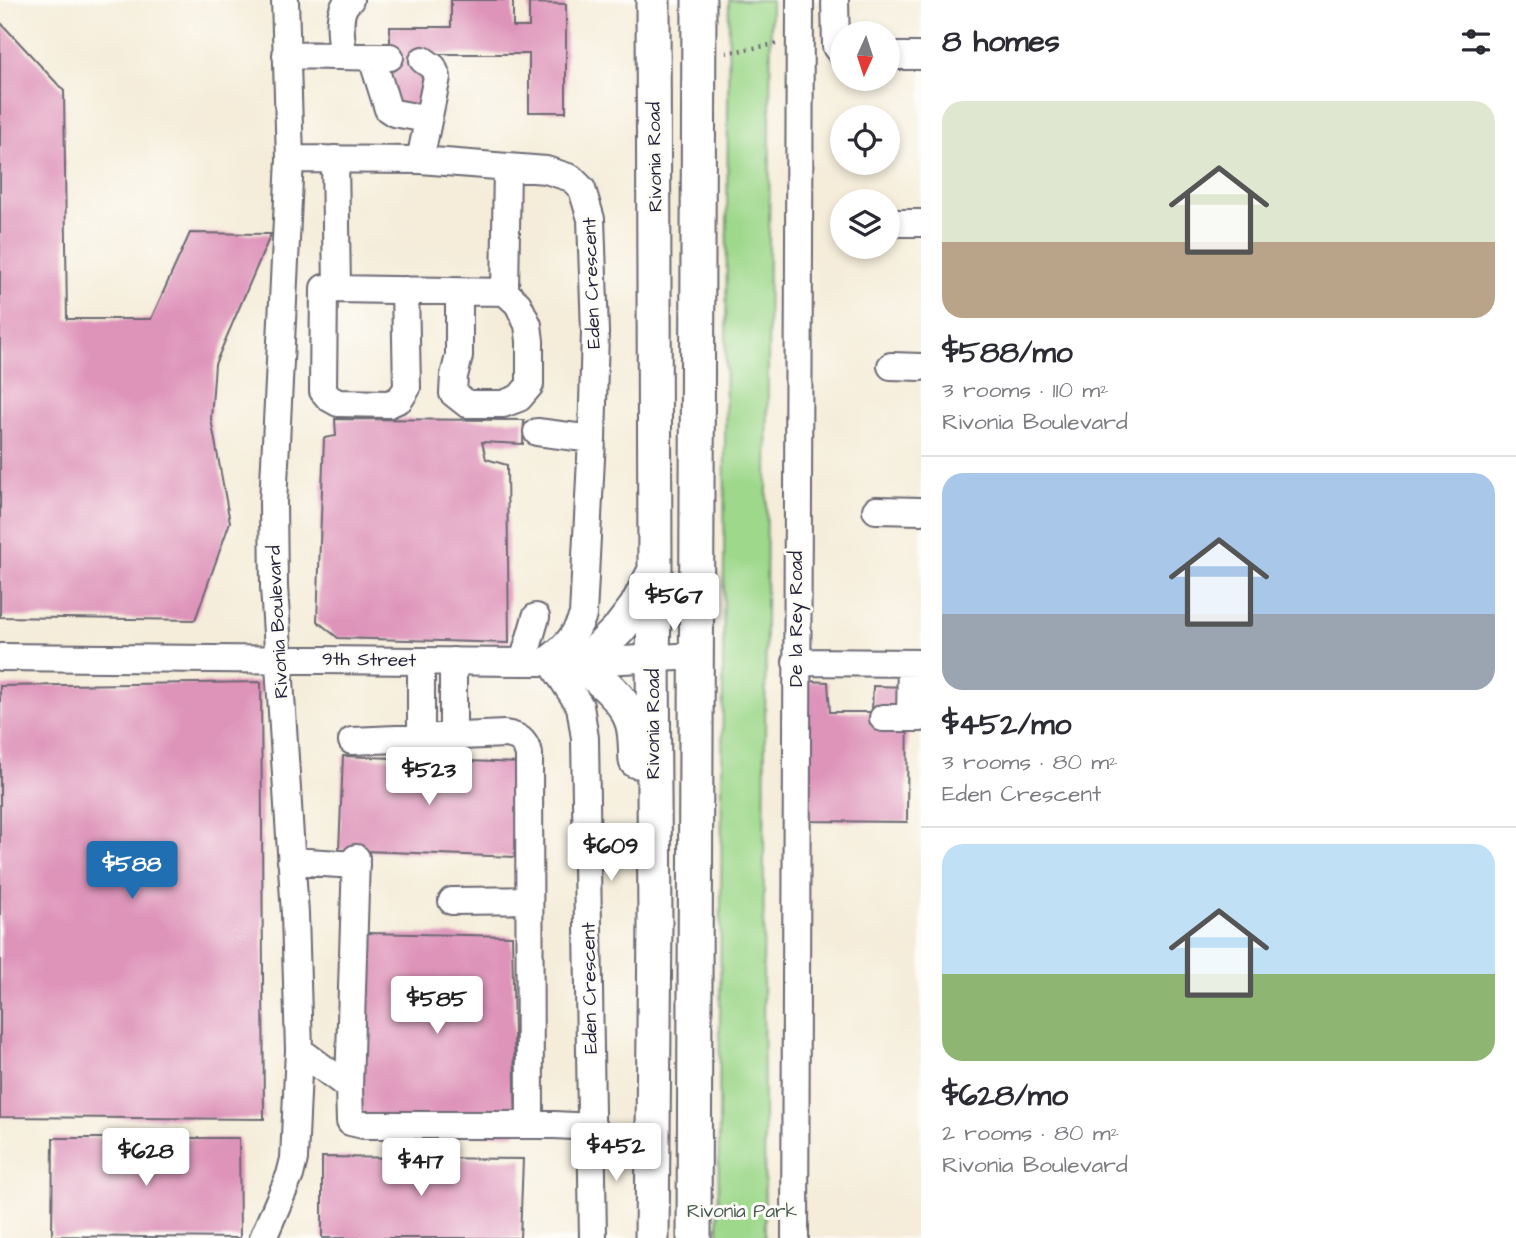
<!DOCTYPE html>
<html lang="en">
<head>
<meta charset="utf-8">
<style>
  :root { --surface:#fff; --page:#f2f2f3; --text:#2b2b33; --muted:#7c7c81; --line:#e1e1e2; --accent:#1f6fb2 }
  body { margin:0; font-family:"Architects Daughter",sans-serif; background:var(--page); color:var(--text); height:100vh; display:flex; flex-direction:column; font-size:26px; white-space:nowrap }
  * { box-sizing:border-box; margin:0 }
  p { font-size:23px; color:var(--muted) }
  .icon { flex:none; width:38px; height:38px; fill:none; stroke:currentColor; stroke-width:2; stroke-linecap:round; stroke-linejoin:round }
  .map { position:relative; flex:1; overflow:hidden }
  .sheet { display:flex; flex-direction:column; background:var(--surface); width:595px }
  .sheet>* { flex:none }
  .needle { width:46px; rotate:183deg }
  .controls { position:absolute; left:830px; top:21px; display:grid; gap:14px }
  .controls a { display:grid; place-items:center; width:70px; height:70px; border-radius:50%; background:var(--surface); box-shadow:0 4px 10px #0003; font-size:35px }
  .price { position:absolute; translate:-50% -60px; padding:0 16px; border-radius:7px; background:#fff; color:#222; font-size:23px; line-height:46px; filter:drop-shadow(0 2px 4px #0008) }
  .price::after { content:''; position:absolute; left:50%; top:42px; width:21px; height:16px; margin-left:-10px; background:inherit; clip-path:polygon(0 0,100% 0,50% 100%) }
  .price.on { background:var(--accent); color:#fff }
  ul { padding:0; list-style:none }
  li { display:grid; align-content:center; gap:14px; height:371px; padding:0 21px }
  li+li { border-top:2px solid var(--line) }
  li span { display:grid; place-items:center; height:217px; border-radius:21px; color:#555 }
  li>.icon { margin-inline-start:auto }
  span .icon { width:126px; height:126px; fill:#fffc; stroke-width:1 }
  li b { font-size:30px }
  h2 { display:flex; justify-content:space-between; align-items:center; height:84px; padding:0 21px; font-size:30px }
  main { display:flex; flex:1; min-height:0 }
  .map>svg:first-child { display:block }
  .green { fill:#9ed88b; stroke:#607d63; stroke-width:2 }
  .building { fill:#de93b9 }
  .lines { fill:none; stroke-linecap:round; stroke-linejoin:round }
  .minor-casing { stroke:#6c6973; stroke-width:30 }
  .major-casing { stroke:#6c6973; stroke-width:37 }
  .path { stroke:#6c6973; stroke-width:4.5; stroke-dasharray:2 5; stroke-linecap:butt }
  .minor { stroke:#fff; stroke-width:26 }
  .major { stroke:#fff; stroke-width:33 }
  .labels { text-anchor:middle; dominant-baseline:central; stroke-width:6; stroke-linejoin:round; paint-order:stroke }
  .street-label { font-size:19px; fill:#22223b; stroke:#fdfcf7 }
  .park-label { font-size:19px; fill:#475953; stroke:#fdfcf7 }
</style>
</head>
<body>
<main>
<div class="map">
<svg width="921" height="1238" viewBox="0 0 921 1238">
  <rect width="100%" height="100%" fill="#fdfcf7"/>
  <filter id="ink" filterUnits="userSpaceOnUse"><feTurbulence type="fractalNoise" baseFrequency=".0143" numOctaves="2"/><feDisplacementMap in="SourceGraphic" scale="14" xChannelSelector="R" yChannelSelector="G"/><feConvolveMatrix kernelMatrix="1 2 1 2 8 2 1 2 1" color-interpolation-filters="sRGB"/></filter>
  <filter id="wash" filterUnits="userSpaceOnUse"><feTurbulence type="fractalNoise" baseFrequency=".00686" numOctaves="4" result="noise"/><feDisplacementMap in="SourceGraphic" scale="28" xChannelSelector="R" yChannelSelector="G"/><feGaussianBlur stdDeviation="1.57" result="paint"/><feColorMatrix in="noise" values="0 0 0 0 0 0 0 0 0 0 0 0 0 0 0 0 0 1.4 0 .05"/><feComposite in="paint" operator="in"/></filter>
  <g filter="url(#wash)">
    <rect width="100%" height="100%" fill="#f5edda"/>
    <path class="green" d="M729,0H771L763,983L765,1238H718Z"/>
    <g id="blocks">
      <path class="building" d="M451,0H513V27H529V3L566,4V112H529V54H423L424,106H390V27H451Z
        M0,22L64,91L67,319H151L190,233L271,234L215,364L211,419L230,522L195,620L0,617Z
        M335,419L524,420L523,444L482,442L486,459L507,465L509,643L338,638L317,621L324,438L336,436Z
        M806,681L828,682L830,712H872L873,686L908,687L907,822L806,821Z
        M261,682L264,1119L0,1117V686Z
        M343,756L519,763L515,857L339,850Z
        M365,933L512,936L516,1134L357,1135Z
        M53,1138H239L240,1238L52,1236Z
        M322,1157L523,1159L520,1238H322Z"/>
    </g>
  </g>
  <g filter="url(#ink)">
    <use href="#blocks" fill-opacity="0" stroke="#6c6973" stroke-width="2"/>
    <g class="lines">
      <defs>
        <path id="minor" d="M835,0L836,47L842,55
          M286,55L390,57
          M343,55C342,38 335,11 350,0
          M887,56H921
          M372,58L388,109L394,113L427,119
          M290,159L420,160L546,170L571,178L582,189L591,219L595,332L592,439L583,615C575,637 565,648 546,661
          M335,159L337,289L505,292L507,167
          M420,160L437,77L433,67L423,60
          M897,223H921
          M324,288L323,391L329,398L338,403L389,404L400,399L407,388L405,290
          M459,292V356L454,376L453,393L467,404H503L519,398L530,385V341L528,325L518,304L505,292
          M891,366L921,367
          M537,432L592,439
          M876,510L921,511
          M0,657L523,662H586L696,656
          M523,662L536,617
          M551,662L580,706L585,738L593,1238
          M796,662L921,663
          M883,718H921
          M910,718L911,663
          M453,736V661
          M421,737V661
          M352,741L505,734C519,736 524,740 529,754L530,1125
          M356,858L349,1087L350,1122L363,1125H554L593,1127
          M291,861L356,865
          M452,901L529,900
          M299,1050L349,1087
          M263,1238L290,1175L294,1159L299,1050L295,914L274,587L273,503L290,159L285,0
          M795,1238L800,0"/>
        <path id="major" d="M577,662C597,677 624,697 632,722C636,734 635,749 636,761
          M586,662L620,628L636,607L652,576
          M652,1238L655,922L653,657L655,568L653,0
          M694,1238L699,0"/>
      </defs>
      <use href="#minor" class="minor-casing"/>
      <use href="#major" class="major-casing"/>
      <path class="path" d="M726,53L776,44"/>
      <use href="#minor" class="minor"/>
      <use href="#major" class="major"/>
    </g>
  </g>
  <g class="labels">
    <g class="street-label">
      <text transform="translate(655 157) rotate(-91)">Rivonia Road</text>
      <text transform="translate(592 283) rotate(-92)">Eden Crescent</text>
      <text transform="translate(796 619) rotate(-90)">De la Rey Road</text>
      <text transform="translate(278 622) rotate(-93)">Rivonia Boulevard</text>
      <text transform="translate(369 660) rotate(1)">9th Street</text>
      <text transform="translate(653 724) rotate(-90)">Rivonia Road</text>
      <text transform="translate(590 988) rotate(-91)">Eden Crescent</text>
    </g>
    <g class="park-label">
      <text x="742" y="1211">Rivonia Park</text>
    </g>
  </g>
</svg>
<div class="controls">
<a><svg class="needle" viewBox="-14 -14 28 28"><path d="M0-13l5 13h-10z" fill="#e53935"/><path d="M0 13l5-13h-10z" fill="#7c7c81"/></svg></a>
<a><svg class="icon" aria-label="locate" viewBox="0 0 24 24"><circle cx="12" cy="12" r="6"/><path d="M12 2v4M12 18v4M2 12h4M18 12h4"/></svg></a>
<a><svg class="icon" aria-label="layers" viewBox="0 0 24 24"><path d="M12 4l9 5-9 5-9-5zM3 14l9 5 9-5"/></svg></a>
</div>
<b class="price" style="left:674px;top:633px">$567</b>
<b class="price" style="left:429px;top:807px">$523</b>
<b class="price" style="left:611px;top:883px">$609</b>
<b class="price on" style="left:132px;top:901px">$588</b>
<b class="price" style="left:437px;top:1036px">$585</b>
<b class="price" style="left:616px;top:1183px">$452</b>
<b class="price" style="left:146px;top:1188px">$628</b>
<b class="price" style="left:421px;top:1198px">$417</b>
</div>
<section class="sheet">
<h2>8 homes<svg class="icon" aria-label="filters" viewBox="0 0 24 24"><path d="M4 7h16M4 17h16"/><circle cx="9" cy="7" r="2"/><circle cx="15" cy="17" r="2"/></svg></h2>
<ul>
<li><span style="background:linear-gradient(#dfe7d0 65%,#b9a48a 0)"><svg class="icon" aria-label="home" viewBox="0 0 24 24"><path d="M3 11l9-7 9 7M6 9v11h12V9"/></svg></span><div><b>$588/mo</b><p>3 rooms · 110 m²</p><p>Rivonia Boulevard</p></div></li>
<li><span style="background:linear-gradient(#a9c7e8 65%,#9aa5b1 0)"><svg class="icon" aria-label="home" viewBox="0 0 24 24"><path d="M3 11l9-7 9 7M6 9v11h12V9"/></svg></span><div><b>$452/mo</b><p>3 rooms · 80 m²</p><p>Eden Crescent</p></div></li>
<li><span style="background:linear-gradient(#bfe0f5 60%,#8fb573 0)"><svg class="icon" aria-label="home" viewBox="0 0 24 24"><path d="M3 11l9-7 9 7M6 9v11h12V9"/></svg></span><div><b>$628/mo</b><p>2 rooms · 80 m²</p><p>Rivonia Boulevard</p></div></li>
</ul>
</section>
</main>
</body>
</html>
